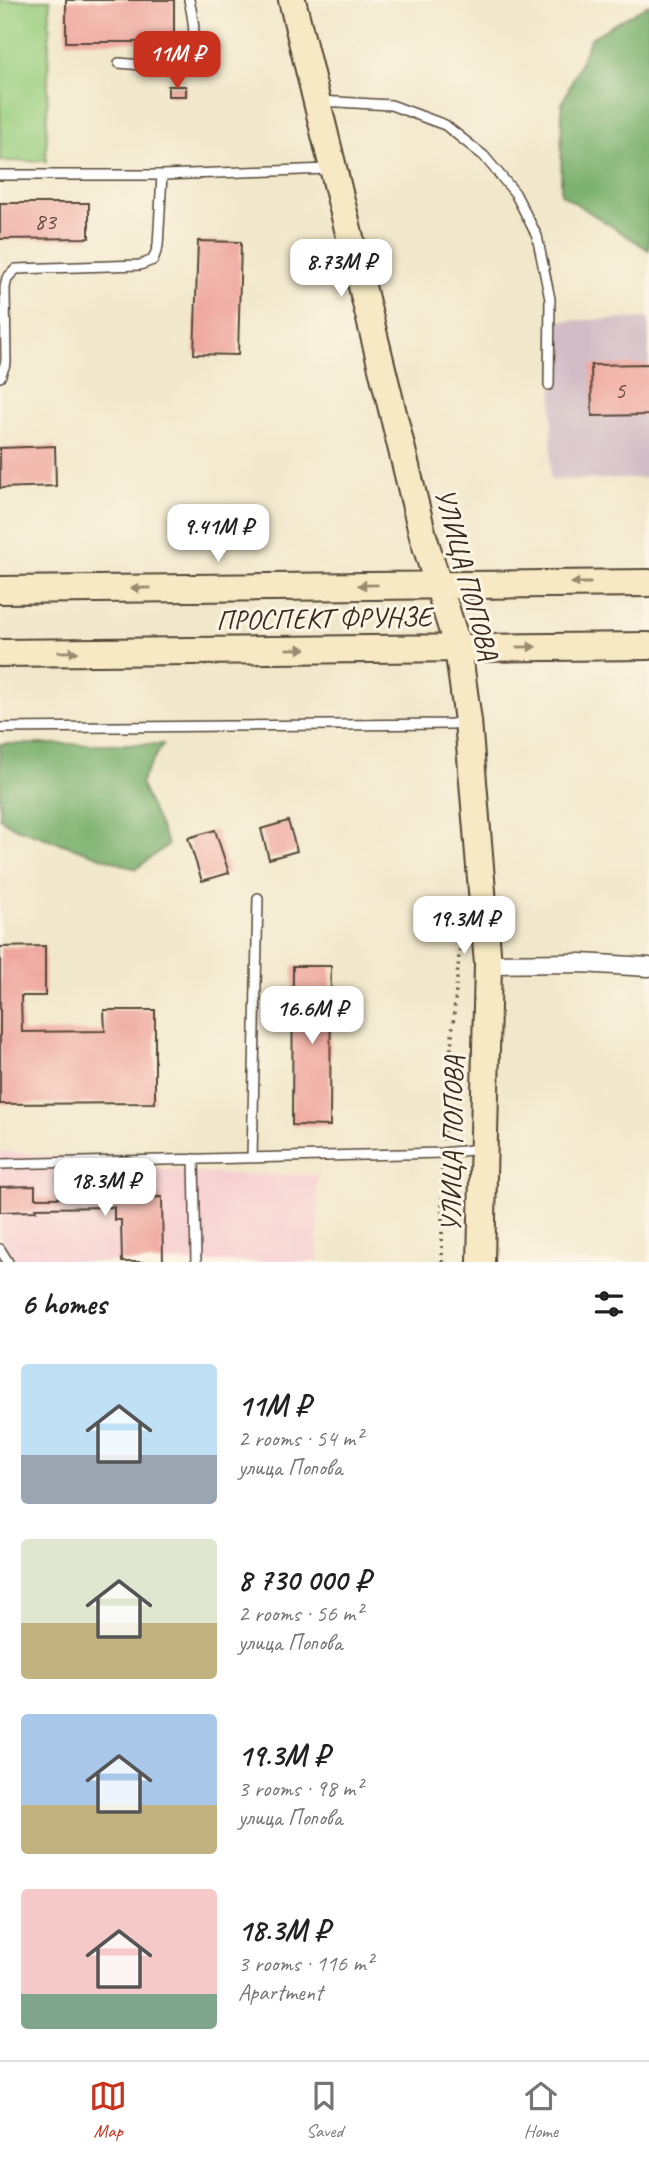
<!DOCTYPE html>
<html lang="en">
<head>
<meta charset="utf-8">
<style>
  :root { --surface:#fff; --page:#f6f6f6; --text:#222; --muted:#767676; --line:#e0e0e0; --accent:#c8321e }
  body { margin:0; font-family:Caveat,sans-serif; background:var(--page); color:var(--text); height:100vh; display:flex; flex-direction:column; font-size:26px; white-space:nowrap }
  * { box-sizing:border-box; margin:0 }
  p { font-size:23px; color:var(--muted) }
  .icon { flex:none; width:38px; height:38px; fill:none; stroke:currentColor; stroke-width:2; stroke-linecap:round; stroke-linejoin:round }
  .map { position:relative; height:1262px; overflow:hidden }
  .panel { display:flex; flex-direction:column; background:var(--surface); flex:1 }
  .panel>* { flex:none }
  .price { position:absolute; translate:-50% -60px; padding:0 16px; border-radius:14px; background:#fff; color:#222; font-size:23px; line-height:46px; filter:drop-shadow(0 2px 4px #0008) }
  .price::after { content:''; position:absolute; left:50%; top:42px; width:21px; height:16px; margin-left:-10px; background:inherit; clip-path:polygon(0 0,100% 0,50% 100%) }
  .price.on { background:var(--accent); color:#fff }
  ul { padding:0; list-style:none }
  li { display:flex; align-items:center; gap:21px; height:175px; padding:0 21px }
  li span { display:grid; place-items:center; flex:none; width:196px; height:140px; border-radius:7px; color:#555 }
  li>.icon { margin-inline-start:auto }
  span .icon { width:84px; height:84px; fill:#fffc; stroke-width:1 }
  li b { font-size:30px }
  h2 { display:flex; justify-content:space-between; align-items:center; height:84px; padding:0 21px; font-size:30px }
  .tab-bar { display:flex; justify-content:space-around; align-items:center; height:98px; border-top:2px solid var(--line); background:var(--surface); font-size:19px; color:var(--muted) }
  .tab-bar a { display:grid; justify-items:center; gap:4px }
  .tab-bar .on { color:var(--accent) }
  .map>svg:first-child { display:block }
  .built { fill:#f7cfd2 }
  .industrial { fill:#d2bdc6 }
  .green { fill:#9ace7f; stroke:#6a7c4e; stroke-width:2 }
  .forest { fill:#7bb16e; stroke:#5b6e46; stroke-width:2 }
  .building { fill:#efa79f }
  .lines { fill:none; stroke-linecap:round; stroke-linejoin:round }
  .lane-casing { stroke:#564638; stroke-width:12 }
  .street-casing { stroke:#564638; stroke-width:21 }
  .secondary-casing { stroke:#564638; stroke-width:30 }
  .path { stroke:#564638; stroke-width:3.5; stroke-dasharray:2 5; stroke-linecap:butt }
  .lane { stroke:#fff; stroke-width:9 }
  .street { stroke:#fff; stroke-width:18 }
  .secondary { stroke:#f7e9c3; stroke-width:26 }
  .oneway { fill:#998a70 }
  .labels { text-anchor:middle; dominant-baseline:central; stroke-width:6; stroke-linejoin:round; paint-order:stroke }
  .number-label { font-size:24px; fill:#68493e }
  .street-label { font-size:28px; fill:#3b2a1e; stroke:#fcf5e5 }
</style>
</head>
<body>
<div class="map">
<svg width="649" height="1262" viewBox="0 0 649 1262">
  <rect width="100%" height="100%" fill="#fcf5e5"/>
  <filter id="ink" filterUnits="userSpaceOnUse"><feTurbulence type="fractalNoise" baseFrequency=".0143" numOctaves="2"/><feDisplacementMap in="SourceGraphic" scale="14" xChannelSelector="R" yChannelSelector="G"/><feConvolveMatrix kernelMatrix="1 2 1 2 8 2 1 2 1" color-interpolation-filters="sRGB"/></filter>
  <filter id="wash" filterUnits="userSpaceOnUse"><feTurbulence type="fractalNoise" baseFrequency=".00686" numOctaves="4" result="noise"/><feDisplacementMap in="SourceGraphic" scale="28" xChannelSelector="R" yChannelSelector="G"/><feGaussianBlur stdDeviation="1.57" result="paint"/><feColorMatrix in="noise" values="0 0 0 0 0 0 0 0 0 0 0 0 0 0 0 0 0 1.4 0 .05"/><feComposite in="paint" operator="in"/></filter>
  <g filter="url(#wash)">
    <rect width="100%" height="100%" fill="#f1e7ca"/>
    <path class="built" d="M0,1151L210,1174L317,1175L318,1262H0Z"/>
    <path class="industrial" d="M649,318V478L550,480L555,321Z"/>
    <path class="green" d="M0,0H50L46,161H0Z"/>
    <path class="forest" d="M649,4V250L561,194L562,104L591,38Z
      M0,744H163L140,783L168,845L136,869L16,828L0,818Z"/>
    <g id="blocks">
      <path class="building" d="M66,0H174V42H66Z
        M168,86H186V96H168Z
        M0,203H89V238L0,239Z
        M198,241L241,242L238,355L194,354Z
        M649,364V415L592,416L591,365Z
        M55,446L56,486L0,488V448Z
        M288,821L297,851L269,859L261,829Z
        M215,830L229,873L202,881L188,838Z
        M45,946V996H21L22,1032L105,1031L104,1010H155V1103L0,1104V947Z
        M293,966H331L330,1126L292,1125Z
        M35,1186V1198L162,1197L163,1262H122L121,1220H114V1207L35,1208L36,1211L0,1212V1187Z"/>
    </g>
  </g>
  <g filter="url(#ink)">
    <use href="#blocks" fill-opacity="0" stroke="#564638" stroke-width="2"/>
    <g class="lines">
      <defs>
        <path id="lane" d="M119,63L176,68C198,43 196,31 189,0
          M319,101L391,105L445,125L484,156L515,193L537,236L550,299L549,385
          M0,175H162L329,169
          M0,377L6,362L5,288L7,278L16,269L140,265L153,260L158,246L162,175
          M0,728L452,724L467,721
          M252,1158L258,898
          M194,1159L196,1262
          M0,1164L442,1153L481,1149
          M0,1249L8,1262"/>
        <path id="street" d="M488,964L581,963L649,967"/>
        <path id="secondary" d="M292,0L423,536L458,648L468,721L488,964L481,1262
          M0,590L649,583
          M0,653L649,646"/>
      </defs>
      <use href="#lane" class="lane-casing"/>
      <use href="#street" class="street-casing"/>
      <use href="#secondary" class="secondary-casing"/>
      <path class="path" d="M443,1140L461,932
        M442,1262V1166"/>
      <use href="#lane" class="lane"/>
      <use href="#street" class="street"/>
      <use href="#secondary" class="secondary"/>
    </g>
    <defs><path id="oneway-solid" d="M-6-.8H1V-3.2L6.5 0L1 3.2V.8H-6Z" transform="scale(1.75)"/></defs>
    <g class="oneway">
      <use href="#oneway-solid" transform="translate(581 583) rotate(180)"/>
      <use href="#oneway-solid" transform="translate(368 585) rotate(179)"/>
      <use href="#oneway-solid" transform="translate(141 588) rotate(179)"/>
      <use href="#oneway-solid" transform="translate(526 647) rotate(-1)"/>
      <use href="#oneway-solid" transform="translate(296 649) rotate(-1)"/>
      <use href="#oneway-solid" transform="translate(68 652) rotate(-1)"/>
    </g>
  </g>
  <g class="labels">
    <g class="number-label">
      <text x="45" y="221">83</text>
      <text x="620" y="390">5</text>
    </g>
    <g class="street-label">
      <text transform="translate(467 574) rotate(75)">УЛИЦА ПОПОВА</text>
      <text transform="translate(324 618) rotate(-1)">ПРОСПЕКТ ФРУНЗЕ</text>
      <text transform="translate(452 1144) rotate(-89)">УЛИЦА ПОПОВА</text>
    </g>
  </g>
</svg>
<b class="price on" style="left:177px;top:91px">11M ₽</b>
<b class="price" style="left:341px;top:299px">8.73M ₽</b>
<b class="price" style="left:218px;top:564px">9.41M ₽</b>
<b class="price" style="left:464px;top:956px">19.3M ₽</b>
<b class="price" style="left:312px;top:1046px">16.6M ₽</b>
<b class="price" style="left:105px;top:1218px">18.3M ₽</b>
</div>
<section class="panel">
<h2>6 homes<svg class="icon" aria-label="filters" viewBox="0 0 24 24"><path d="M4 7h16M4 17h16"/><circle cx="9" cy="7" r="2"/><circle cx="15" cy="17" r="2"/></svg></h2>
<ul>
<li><span style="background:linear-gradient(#bfe0f5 65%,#9aa5b1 0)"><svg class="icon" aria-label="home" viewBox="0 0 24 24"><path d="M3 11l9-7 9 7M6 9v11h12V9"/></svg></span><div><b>11M ₽</b><p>2 rooms · 54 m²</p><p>улица Попова</p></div></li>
<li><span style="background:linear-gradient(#dfe7d0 60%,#c2b280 0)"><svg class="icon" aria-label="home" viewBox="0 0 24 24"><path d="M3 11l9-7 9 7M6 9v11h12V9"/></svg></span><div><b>8 730 000 ₽</b><p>2 rooms · 56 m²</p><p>улица Попова</p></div></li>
<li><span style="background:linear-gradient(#a9c7e8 65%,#c2b280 0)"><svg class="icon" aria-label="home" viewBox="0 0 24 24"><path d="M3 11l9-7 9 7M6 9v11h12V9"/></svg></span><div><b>19.3M ₽</b><p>3 rooms · 98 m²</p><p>улица Попова</p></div></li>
<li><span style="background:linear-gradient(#f6c9c9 75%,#7fa58c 0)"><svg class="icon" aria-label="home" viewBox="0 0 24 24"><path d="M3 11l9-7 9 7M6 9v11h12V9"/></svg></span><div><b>18.3M ₽</b><p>3 rooms · 116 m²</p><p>Apartment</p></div></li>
</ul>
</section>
<nav class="tab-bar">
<a class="on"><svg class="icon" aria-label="map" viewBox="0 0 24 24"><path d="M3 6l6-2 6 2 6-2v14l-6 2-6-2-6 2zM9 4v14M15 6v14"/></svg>Map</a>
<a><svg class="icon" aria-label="saved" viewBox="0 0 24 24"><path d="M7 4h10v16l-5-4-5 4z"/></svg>Saved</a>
<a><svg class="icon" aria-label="home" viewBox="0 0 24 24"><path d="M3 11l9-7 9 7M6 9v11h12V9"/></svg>Home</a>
</nav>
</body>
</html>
